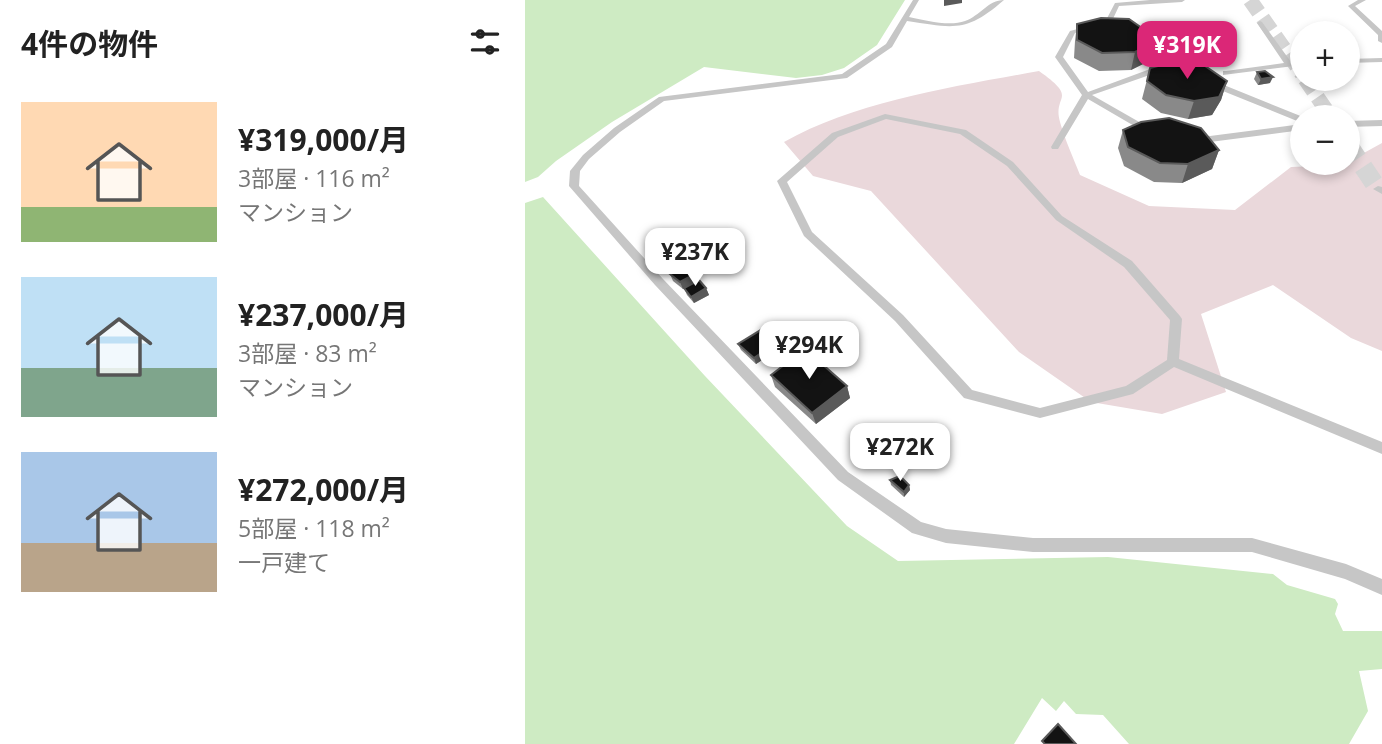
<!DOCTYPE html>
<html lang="ja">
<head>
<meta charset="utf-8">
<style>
  :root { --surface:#fff; --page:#f2f2f2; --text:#222; --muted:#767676; --accent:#db2777 }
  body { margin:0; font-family:"Open Sans","Noto Sans JP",sans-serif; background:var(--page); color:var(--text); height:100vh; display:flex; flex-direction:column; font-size:26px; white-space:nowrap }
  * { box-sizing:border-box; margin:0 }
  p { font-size:23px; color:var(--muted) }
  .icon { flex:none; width:38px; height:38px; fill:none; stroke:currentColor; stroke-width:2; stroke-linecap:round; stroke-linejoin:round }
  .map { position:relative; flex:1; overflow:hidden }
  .sheet { display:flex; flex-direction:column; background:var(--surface); width:525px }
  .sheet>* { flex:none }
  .tools { position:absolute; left:765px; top:21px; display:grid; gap:14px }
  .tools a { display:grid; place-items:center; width:70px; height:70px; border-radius:50%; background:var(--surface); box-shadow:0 4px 10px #0003; font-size:35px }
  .price { position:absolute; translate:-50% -60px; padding:0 16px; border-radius:14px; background:#fff; color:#222; font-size:23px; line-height:46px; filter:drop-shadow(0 2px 4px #0008) }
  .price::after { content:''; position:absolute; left:50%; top:42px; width:21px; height:16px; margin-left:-10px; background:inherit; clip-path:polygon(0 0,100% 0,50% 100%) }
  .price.on { background:var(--accent); color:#fff }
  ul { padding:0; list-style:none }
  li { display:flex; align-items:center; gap:21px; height:175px; padding:0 21px }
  li span { display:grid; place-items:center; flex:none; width:196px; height:140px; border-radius:0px; color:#555 }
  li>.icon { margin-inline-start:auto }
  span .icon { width:84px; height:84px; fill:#fffc; stroke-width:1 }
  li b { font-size:30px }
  h2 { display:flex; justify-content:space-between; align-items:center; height:84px; padding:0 21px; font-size:30px }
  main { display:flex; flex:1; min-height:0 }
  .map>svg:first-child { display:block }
  .green { fill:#ead8db }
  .water { fill:#ceebc3 }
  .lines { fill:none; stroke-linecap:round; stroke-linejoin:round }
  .minor-tunnel-far1 { stroke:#d5d5d5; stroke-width:15; stroke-dasharray:15 7; stroke-linecap:butt }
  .minor-tunnel { stroke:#d5d5d5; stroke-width:19; stroke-dasharray:19 10; stroke-linecap:butt }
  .service { fill:#c6c6c6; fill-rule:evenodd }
  .wall { fill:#898989 }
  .shaded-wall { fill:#5a5a5a }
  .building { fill:#131313; stroke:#5a5a5a; stroke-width:2 }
</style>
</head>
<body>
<main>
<section class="sheet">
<h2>4件の物件<svg class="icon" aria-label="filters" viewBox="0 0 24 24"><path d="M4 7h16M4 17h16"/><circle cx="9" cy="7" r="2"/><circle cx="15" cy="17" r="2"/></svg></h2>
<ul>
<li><span style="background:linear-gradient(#ffd9b3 75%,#8fb573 0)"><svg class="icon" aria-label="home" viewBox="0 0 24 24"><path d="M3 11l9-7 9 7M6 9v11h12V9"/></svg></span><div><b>¥319,000/月</b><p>3部屋 · 116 m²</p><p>マンション</p></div></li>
<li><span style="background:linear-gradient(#bfe0f5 65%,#7fa58c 0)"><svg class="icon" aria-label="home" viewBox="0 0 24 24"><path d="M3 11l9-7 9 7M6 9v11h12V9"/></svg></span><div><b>¥237,000/月</b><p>3部屋 · 83 m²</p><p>マンション</p></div></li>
<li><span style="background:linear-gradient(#a9c7e8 65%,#b9a48a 0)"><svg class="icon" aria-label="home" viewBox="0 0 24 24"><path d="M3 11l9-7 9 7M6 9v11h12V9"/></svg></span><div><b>¥272,000/月</b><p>5部屋 · 118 m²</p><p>一戸建て</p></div></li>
</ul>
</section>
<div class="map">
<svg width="857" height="744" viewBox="0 0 857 744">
  <rect width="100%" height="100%" fill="#fff"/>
  <path class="green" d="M514,71C555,100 527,94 535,122C540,140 548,157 555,175L624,206L710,210L766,167L817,165L857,143V351L826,338L748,285L676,314L701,392L637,414L566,402L494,352L346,191L288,176L259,142C332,101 432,86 514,71Z"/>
  <path class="water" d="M0,0H380L352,45L319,68L297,75L271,78L179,67L87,122L31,161L13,177L0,182Z
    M18,197L180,376L322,526L373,561L583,557L748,574L762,585L810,599L813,604L810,614L818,631H857V669L834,671L843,711L824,744H604L578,715L551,714L539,701L531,711L517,698L489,744H0V203Z"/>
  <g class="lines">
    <path class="minor-tunnel-far1" d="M725,0L777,74
      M780,79L806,117"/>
    <path class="minor-tunnel" d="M822,143L853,189"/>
    <path class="service" d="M388,0H394L384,17C400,20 424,27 440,21C455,16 463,0 479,0C441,33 429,28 382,21L367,47L322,78L139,101L95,132L64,159L55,171L54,186L138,279L323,472L396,522L421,529L508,538H727L821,564L857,579V595L820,579L727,552H508L421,543L387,533L313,480L130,285L44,186L45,171L58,155L89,128L134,97L317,74L361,44Z
      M625,0H660L657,2L594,6L586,23L593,27V29H589L579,24L590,3Z
      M833,0H841L830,6L857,31V43L853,41V35L823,6Z
      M735,21L737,22L766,62L777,61V65L698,75V71H701L759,63L732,23Z
      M568,25L571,27L570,28L550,33L538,57L563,92L636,65H641L623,46L611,39V35C626,37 634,51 645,60C650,64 655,68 660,71L653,73L642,66V69L567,95L616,123L631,125V129L611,127L563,99L533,149H527L526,147L557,95L530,57L545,31Z
      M857,58V62L822,63V59Z
      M683,81H689L778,117L777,123L683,85Z
      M360,114L441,130L488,162L537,216L607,261L655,316L657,319L654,359L857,442V454L649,367L608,394L515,418L439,398L370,321L279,236L252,181L307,133ZM361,119L435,134L482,166L531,220L599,267L645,320L642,360L601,386L515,408L447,390L378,315L287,232L262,182L313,137Z
      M857,120V126L822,127V121Z
      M777,124V130L685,142L665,136L669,133L685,136Z
      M853,186L857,187V194L848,189Z"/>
  </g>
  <path class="wall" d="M552,24L626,45L622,62L606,70L574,71L549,58L550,41Z
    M625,68L702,81L696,100L687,115L663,119L636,113L617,99Z
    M732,72L745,83L733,85L729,79Z
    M598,130L694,150L687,169L657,183L629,182L599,166L593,148Z
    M145,274H170L173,280L181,288L184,295L169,303L162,295L159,288L158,289L148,281Z
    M253,341L255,348L231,364L216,350L213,344Z
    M246,375L322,386L325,398L291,424L250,387Z
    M365,480L384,485L385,490L379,497L366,485Z"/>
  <path class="shaded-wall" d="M419,0H437V3L419,6Z
    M626,45L622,62L606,70L610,52Z
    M748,77L745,83L733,85L736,79Z
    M702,81L696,100L687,115L663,119L669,101Z
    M694,150L687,169L657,183L663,164Z
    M170,274L173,280L158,289L155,282Z
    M181,288L184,295L169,303L166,297Z
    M253,341L255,348L231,364L229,358Z
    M322,386L325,398L291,424L287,413Z
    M384,485L385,490L379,497V492Z"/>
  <path class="building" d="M576,18L604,19L624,33L626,45L610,52L577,53L552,40V24Z
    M649,62L680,66L702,81L694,97L669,101L641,95L622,81L625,68Z
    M740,71L748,77L736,79L732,72Z
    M644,118L676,128L694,150L663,164L635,163L603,147L598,130L616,122Z
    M163,266L170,274L155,282L145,274Z
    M174,280L181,288L166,297L159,288Z
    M239,328L253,341L229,358L213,344Z
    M280,349L322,386L287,413L246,375Z
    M375,476L384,485L379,492L365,480Z
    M533,724L551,744H520L517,741Z"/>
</svg>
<div class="tools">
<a>+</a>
<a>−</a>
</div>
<b class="price on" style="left:662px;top:81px">¥319K</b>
<b class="price" style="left:170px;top:288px">¥237K</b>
<b class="price" style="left:284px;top:381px">¥294K</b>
<b class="price" style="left:375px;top:483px">¥272K</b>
</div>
</main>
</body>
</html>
